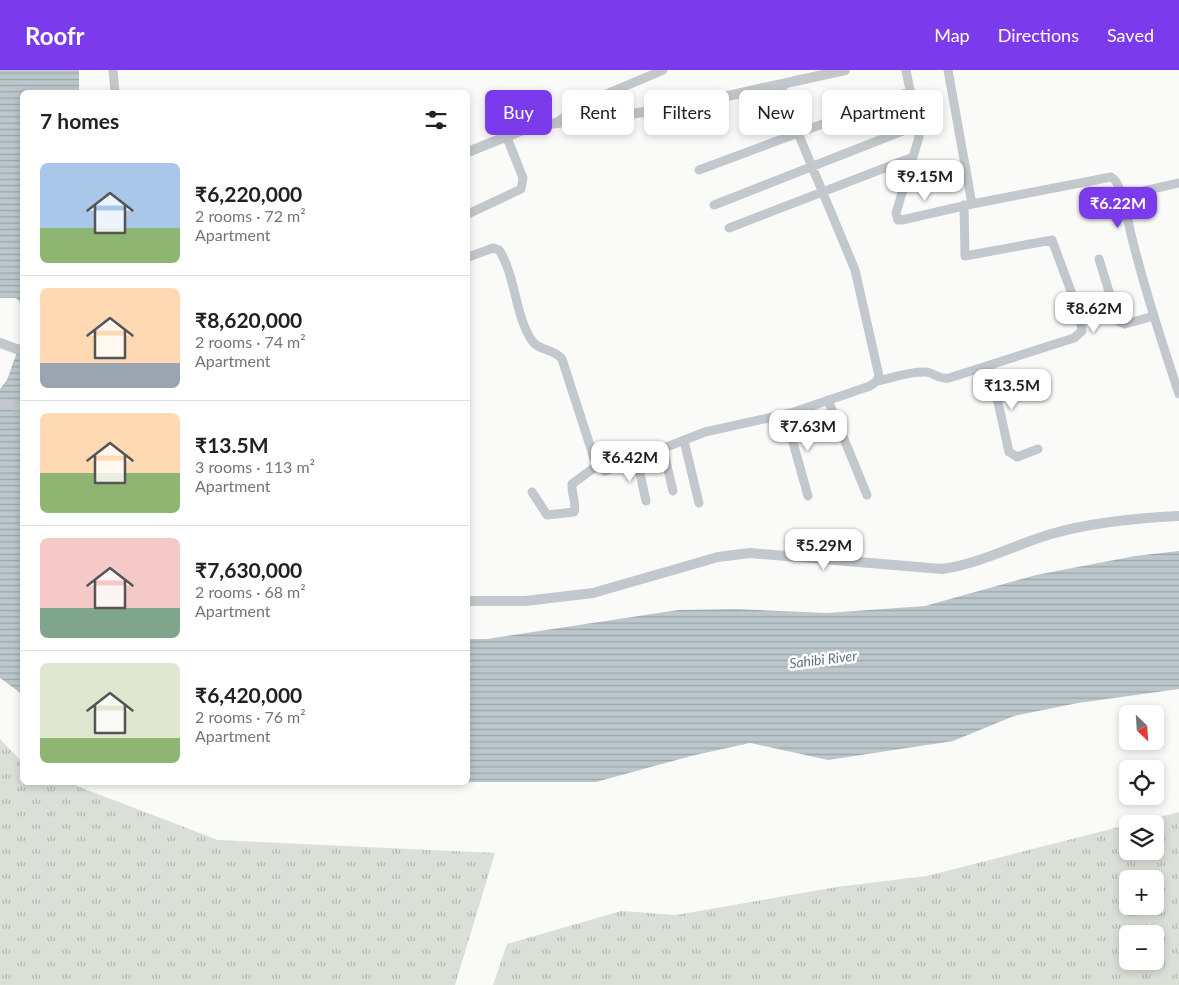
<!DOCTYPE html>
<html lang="en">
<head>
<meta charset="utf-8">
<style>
  :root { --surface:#fff; --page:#f6f6f6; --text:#202124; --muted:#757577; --line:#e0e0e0; --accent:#7c3aed }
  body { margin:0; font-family:Lato,sans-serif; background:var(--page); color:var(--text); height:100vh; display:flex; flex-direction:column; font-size:19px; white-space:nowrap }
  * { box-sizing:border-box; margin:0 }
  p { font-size:16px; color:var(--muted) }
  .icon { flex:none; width:28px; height:28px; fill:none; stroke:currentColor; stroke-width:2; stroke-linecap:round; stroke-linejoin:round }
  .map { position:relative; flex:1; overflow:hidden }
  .details { position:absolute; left:20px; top:20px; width:450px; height:695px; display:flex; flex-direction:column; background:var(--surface); border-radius:8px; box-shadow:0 2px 8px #0003 }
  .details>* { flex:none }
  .hud { position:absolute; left:485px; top:20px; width:475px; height:45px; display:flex; gap:10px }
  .needle { width:32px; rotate:155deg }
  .buttons { position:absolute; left:1119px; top:635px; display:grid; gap:10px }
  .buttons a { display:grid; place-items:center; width:45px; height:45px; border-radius:8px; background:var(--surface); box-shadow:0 2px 8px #0003; font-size:25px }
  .price { position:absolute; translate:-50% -42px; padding:0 11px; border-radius:10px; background:#fff; color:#222; font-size:16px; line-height:32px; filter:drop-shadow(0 1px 2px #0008) }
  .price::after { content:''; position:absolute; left:50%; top:30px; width:15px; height:11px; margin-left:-8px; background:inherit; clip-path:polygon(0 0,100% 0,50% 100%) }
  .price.selected { background:var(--accent); color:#fff }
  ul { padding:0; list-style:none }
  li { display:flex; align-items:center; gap:15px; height:125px; padding:0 20px }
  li+li { border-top:1px solid var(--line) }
  li span { display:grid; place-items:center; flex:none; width:140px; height:100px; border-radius:8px; color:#555 }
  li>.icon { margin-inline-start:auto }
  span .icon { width:60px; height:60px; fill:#fffc; stroke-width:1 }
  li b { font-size:21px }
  h2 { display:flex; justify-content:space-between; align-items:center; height:60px; padding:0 20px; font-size:21px }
  .tag { padding:0 18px; border-radius:8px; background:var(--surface); box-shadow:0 2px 8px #0003; font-size:18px; line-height:45px }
  .tag.selected { background:var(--accent); color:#fff }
  header { display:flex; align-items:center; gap:30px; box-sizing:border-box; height:70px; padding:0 25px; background:var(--accent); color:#fff }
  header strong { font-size:24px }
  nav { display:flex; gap:28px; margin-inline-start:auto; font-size:18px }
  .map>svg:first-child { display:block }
  .grass { fill:url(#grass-tufts); fill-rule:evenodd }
  .water { fill:url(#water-rules) }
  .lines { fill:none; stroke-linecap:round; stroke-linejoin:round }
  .minor { stroke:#c3c8cc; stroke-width:9 }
  .tertiary { stroke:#c3c8cc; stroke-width:10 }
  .labels { text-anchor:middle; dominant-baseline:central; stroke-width:5; stroke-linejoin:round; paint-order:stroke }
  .water-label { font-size:14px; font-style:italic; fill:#60757c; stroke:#fff }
</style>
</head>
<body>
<header>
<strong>Roofr</strong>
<nav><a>Map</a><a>Directions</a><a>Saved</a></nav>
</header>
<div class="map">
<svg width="1179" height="915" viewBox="0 0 1179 915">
  <defs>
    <pattern id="grass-tufts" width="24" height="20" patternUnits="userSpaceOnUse" patternTransform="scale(1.25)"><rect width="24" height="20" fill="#dadfd7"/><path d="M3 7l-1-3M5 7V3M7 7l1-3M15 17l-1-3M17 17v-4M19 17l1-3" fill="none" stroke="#b4b9b4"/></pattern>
    <pattern id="water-rules" width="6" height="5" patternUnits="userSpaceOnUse" patternTransform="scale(1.25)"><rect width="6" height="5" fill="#bbc7cb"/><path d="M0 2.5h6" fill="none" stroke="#9ca6aa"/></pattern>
  </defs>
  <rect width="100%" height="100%" fill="#fafaf8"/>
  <path class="grass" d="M0,669L22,692V712L69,713L218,770L495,783L455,915H0Z
    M1179,742V915H493L507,874L621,841L676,845L837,817L927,806L1127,755L1128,781H1155V754H1133ZM1128,809H1155V836H1128ZM1128,864H1155V891H1128Z"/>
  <path class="water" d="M0,0H79V22H22V234L16,228H0Z
    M22,268V624L0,608V319L7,310Z
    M1179,481V619L1078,633L1014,646L953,671L828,690L750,673L691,686L596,712H468V569H487L678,540L736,539L827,543L925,536L1036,505L1135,486Z"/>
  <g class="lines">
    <path class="minor" d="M113,0L115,22
      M906,0L919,67L896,143L898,150H902L972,134L948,0
      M556,53L583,34L663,0
      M699,100L911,21
      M1122,126L1179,113
      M972,134L1111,107C1122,112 1127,147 1130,160C1143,215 1161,270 1179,324
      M714,135L918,55
      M468,144L521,119L523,108L506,65
      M729,158L913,87
      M468,187L493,178L499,180C516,206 515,248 533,272C540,281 553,278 562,289L594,388L598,395L605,401L705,362L791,343L870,316L877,311L879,306L855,200L798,63L781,15
      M1099,189L1118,251L1125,254L1154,246
      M990,296L1009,382L1017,387L1038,379
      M877,311C892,308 910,301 926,302C935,303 939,310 949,308L1074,268L1082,261L1079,243L1052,170L965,186L964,135
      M828,330L867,425
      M785,344L808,426
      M684,371L699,433
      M663,379L673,421
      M637,390L646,431
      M532,422L547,445L574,442C577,434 571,423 572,414L598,395"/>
    <path class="tertiary" d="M468,82L533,56L669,39L845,0
      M0,273L22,281
      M0,334L22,336
      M468,531H525L593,523L718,487L750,483L942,499C980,494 1014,475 1051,464C1093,452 1135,448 1179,446"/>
  </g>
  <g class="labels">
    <g class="water-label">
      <text transform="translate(823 589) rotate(-7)">Sahibi River</text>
    </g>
  </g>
</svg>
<div class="buttons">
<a><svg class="needle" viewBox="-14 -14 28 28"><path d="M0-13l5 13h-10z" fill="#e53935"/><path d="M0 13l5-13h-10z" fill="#757577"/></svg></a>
<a><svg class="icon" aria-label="locate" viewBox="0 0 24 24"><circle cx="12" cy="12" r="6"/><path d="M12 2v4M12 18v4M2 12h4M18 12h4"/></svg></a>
<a><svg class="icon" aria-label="layers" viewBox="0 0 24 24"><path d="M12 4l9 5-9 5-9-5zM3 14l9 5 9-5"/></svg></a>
<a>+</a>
<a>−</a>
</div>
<b class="price" style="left:925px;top:132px">₹9.15M</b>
<b class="price selected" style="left:1118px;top:159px">₹6.22M</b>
<b class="price" style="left:1094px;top:264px">₹8.62M</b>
<b class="price" style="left:1012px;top:341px">₹13.5M</b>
<b class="price" style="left:808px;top:382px">₹7.63M</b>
<b class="price" style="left:630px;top:413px">₹6.42M</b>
<b class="price" style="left:824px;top:501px">₹5.29M</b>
<div class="hud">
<a class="tag selected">Buy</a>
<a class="tag">Rent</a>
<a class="tag">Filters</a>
<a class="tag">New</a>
<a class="tag">Apartment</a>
</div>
<section class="details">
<h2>7 homes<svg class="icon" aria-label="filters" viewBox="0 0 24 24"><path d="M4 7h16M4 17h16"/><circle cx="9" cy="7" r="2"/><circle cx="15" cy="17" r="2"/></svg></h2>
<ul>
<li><span style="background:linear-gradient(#a9c7e8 65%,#8fb573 0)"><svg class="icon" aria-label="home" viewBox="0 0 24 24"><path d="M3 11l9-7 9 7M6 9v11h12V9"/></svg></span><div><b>₹6,220,000</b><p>2 rooms · 72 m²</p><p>Apartment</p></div></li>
<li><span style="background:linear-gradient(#ffd9b3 75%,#9aa5b1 0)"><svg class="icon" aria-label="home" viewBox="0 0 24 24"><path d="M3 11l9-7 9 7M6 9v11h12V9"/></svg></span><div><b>₹8,620,000</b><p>2 rooms · 74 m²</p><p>Apartment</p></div></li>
<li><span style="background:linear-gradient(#ffd9b3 60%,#8fb573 0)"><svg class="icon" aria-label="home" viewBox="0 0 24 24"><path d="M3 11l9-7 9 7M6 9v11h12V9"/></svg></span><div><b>₹13.5M</b><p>3 rooms · 113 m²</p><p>Apartment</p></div></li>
<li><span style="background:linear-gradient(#f6c9c9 70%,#7fa58c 0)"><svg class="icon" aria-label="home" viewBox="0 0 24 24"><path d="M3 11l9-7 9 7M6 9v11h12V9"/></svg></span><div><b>₹7,630,000</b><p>2 rooms · 68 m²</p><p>Apartment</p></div></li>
<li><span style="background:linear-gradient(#dfe7d0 75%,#8fb573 0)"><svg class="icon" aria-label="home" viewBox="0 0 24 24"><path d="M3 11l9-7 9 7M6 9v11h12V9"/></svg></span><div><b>₹6,420,000</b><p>2 rooms · 76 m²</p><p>Apartment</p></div></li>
</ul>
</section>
</div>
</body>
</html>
